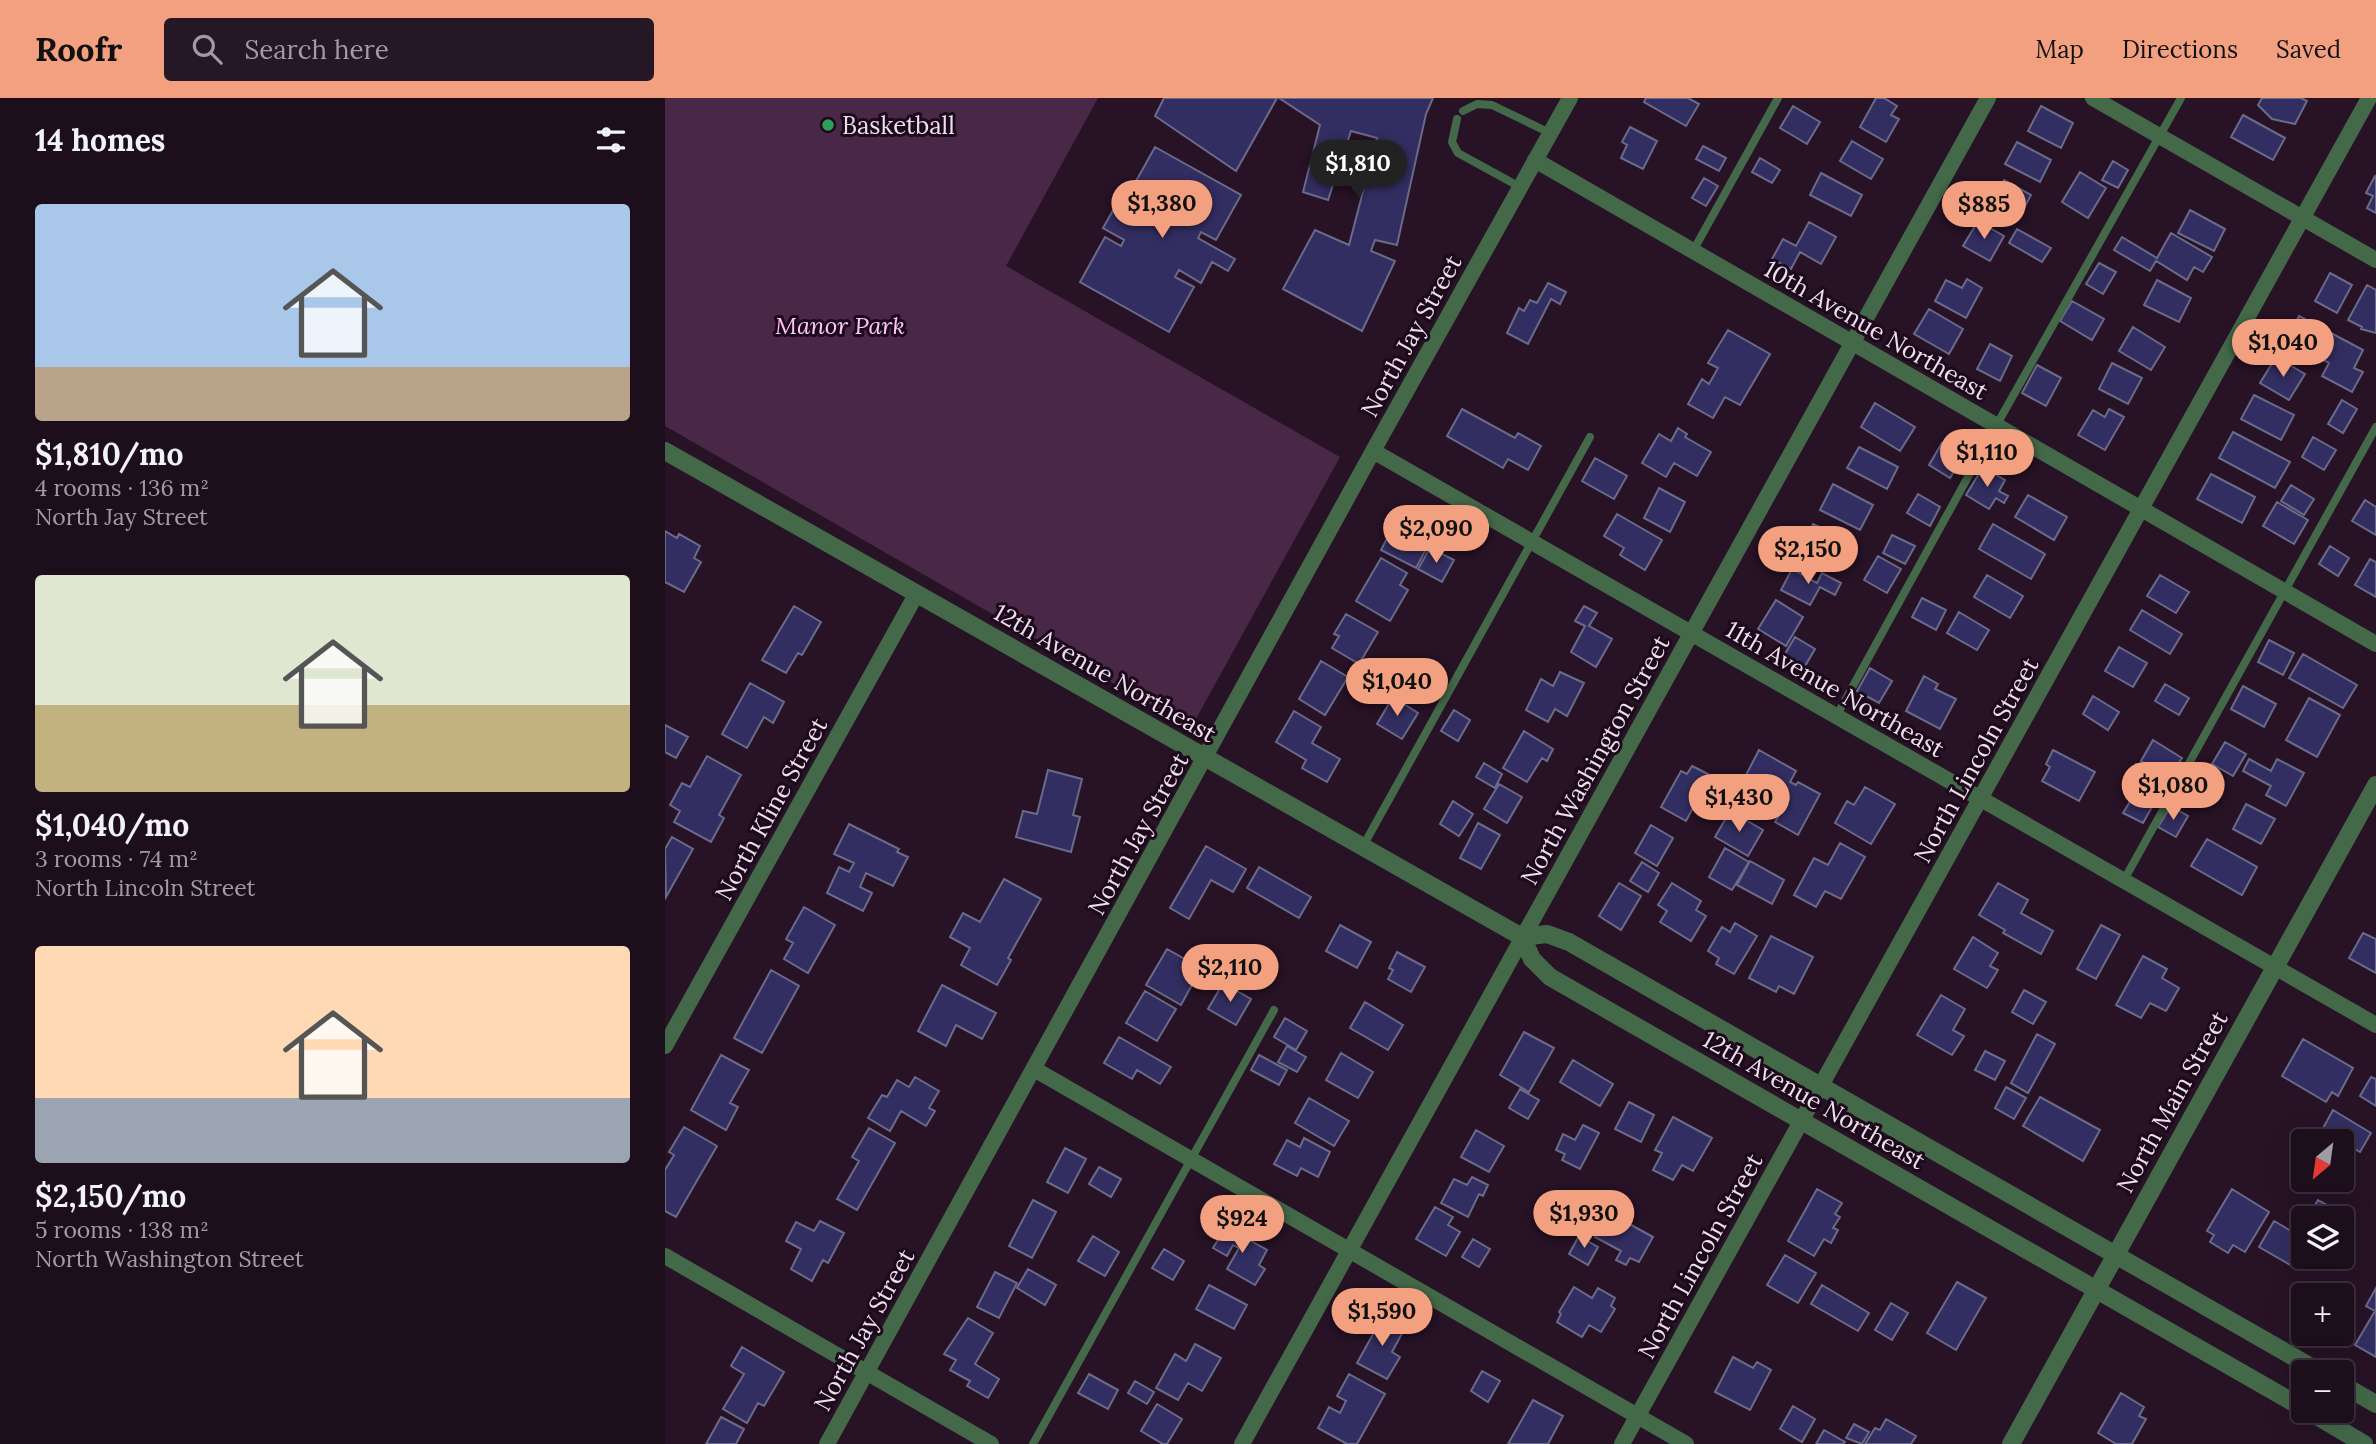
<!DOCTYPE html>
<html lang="en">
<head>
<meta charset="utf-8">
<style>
  :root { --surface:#1d0e1c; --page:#251725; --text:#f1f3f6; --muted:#a09ca3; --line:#3b2e3b; --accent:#f2a080 }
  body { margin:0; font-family:Lora,serif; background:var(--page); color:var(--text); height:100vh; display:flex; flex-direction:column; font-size:26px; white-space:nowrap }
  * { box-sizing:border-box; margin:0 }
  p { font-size:23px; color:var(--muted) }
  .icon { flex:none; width:38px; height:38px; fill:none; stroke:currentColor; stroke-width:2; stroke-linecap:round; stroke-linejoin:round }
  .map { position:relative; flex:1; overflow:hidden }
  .details { display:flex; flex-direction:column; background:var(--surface); width:665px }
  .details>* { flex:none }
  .needle { width:46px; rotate:209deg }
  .tools { position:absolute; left:1626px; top:1031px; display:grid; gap:14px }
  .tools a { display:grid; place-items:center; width:63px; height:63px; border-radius:7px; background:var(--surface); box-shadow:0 7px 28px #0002,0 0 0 2px var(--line); font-size:35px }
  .price { position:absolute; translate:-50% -60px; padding:0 16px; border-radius:24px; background:var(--accent); color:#111; font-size:23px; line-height:46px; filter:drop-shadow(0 2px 4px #0008) }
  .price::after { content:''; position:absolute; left:50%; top:42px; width:21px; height:16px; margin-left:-10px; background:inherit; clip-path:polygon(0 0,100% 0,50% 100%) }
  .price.on { background:#222; color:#fff }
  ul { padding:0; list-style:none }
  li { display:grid; align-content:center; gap:14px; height:371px; padding:0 35px }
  li span { display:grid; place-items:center; height:217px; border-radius:7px; color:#555 }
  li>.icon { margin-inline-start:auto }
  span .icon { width:126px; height:126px; fill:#fffc; stroke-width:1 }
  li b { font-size:30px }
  h2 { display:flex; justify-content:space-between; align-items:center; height:84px; padding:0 35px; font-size:30px }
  header { display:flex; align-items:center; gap:42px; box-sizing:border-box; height:98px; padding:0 35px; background:var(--accent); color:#111 }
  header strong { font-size:33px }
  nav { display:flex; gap:38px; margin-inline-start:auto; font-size:24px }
  .search { width:490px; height:63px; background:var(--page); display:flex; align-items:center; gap:18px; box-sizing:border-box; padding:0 24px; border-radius:7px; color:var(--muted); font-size:26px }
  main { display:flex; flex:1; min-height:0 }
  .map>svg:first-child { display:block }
  .green { fill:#492847 }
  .building { fill:#332e61; stroke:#6a6a89; stroke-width:2 }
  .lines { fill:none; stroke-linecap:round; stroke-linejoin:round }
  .service { stroke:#436949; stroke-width:8 }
  .minor { stroke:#436949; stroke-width:16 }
  .tertiary { stroke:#436949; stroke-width:18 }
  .leisure-dot { fill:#2e9e5b; stroke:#1d091c; stroke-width:2.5 }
  .labels { text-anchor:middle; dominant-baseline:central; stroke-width:6; stroke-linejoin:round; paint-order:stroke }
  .poi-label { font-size:24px; fill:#eddfec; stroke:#1d091c; text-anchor:start }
  .park-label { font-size:24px; font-style:italic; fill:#ffc5fa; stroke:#1d091c }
  .street-label { font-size:24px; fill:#eddfec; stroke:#1d091c }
</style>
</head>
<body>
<header>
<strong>Roofr</strong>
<div class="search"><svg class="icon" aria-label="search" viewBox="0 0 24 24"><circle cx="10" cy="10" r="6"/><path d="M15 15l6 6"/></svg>Search here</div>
<nav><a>Map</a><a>Directions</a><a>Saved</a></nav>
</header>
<main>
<section class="details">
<h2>14 homes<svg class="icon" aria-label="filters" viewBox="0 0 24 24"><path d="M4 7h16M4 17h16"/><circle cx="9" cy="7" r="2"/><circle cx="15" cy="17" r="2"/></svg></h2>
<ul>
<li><span style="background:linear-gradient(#a9c7e8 75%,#b9a48a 0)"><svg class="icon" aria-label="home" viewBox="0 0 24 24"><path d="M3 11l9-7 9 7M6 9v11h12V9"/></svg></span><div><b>$1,810/mo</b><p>4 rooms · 136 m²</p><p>North Jay Street</p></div></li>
<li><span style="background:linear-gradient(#dfe7d0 60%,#c2b280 0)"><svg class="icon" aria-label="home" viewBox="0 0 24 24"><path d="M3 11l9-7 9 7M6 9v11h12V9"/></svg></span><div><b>$1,040/mo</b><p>3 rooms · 74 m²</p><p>North Lincoln Street</p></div></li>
<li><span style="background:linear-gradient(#ffd9b3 70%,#9aa5b1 0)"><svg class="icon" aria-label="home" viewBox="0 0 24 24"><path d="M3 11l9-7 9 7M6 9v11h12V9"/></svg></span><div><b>$2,150/mo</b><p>5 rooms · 138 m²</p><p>North Washington Street</p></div></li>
</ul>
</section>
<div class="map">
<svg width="1711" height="1346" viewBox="0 0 1711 1346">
  <rect width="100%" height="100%" fill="#271226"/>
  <path class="green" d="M0,0H433L341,168L675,359L526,630L0,328Z"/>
  <path class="building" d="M499,0H612L571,73L490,18Z
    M614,0H768L761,16L732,147L710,142L706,153L730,163L697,233L618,191L650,132L684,147L712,40L686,33L663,102L638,94L655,27Z
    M981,0H1023L1034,6L1021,28L979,4Z
    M1211,0H1219L1232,8L1226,17L1234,21L1221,44L1195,29Z
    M1597,0H1636L1642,3L1630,26L1607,21L1593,7Z
    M1128,8L1155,24L1142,46L1115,30Z
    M1376,8L1408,25L1396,50L1363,33Z
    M1578,17L1620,40L1608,62L1566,39Z
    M965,29L992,43L978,71L956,60L962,47L957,44Z
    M1187,43L1218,61L1206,81L1175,63Z
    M1352,44L1386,62L1375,84L1340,66Z
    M1038,48L1061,60L1054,73L1031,61Z
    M490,49L576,97L551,142L536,134L533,140L570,161L563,173L547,164L536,185L514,172L510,179L529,189L504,234L415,184L440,139L456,148L459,142L438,130L456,98L478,111L482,104L465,94Z
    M1095,60L1115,72L1107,85L1087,74Z
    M1448,63L1463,72L1453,90L1437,82Z
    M1415,74L1441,90L1423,120L1397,104Z
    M1156,75L1197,97L1186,118L1145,97Z
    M1710,78L1711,79V115L1702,110L1708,98L1701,95Z
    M1039,80L1053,88L1041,108L1027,100Z
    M1339,82L1366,97L1355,118L1327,104Z
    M1525,112L1560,131L1549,153L1513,135Z
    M1313,123L1339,138L1325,163L1298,148Z
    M1144,124L1171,139L1156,166L1135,154L1126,171L1107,161L1118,141L1131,148Z
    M1352,131L1386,150L1377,164L1344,145Z
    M1506,135L1547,159L1538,174L1529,169L1522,182L1491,163L1485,173L1449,152L1457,139L1492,160Z
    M1434,165L1451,174L1438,196L1421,186Z
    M1665,175L1687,187L1672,215L1650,203Z
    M1302,181L1317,190L1301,220L1270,203L1281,182L1297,190Z
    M1492,182L1526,200L1514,224L1479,207Z
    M883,185L901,194L895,206L886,201L863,246L842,235L854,210L859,213L865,202L872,205Z
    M1702,187L1711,192V235L1696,231L1697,229L1683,222Z
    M1407,203L1439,221L1427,242L1395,223Z
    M1264,211L1298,231L1284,256L1249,236Z
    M1634,218L1698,252L1689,270L1698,274L1687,294L1657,278L1664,265L1622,242Z
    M1468,229L1500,249L1486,272L1454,253Z
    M1063,232L1105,256L1075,307L1060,299L1048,320L1023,306L1037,281L1044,286L1053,270L1043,265Z
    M1325,246L1347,258L1335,283L1312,271Z
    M1611,259L1640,276L1624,302L1595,285Z
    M1447,265L1477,280L1463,306L1434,291Z
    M1372,267L1396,280L1381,308L1357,295Z
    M1589,297L1629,317L1616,342L1576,321Z
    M1677,302L1692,311L1678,335L1663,326Z
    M1210,305L1250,329L1235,353L1196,329Z
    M797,311L850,340L853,335L876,348L863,372L843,361L838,370L782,338Z
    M1444,311L1459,319L1440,352L1413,337L1428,312L1440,319Z
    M1013,330L1022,336L1020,339L1046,354L1032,378L1009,365L1001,379L977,365L994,336L1006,343Z
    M1568,334L1625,364L1610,390L1554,360Z
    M1648,339L1671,352L1659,372L1637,359Z
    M1277,345L1298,358L1285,380L1264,367Z
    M1194,349L1233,369L1222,391L1182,370Z
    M930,360L962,378L949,401L917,383Z
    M1318,369L1340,382L1334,393L1343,398L1339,405L1331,400L1324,411L1301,397Z
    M1546,376L1590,399L1577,425L1532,401Z
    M1168,386L1208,407L1195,432L1155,412Z
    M1626,387L1649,401L1639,417L1616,403Z
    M994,390L1020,404L1005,434L979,420Z
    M1253,396L1275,409L1265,428L1242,415Z
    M1363,397L1402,419L1389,442L1350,419Z
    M1700,402L1711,409V437L1687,423Z
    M1612,404L1643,422L1629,446L1598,428Z
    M952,416L997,442L980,472L955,457L959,450L939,438Z
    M730,425L742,432L744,428L767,440L751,470L716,452Z
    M1148,426L1169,436L1158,456L1138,446Z
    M1328,426L1380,456L1366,481L1314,451Z
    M0,433L12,440L14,436L35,448L29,460L36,464L19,494L0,484Z
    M1227,437L1250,448L1240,466L1218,455Z
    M1665,448L1684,460L1673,478L1654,466Z
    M765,450L789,462L777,484L753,471Z
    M1213,458L1236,471L1222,495L1199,482Z
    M716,460L742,475L735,487L743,492L725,523L691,503Z
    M1705,461L1711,464V499L1690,487Z
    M1127,471L1152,485L1157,475L1176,485L1170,497L1155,489L1145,507L1116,492Z
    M1322,477L1358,498L1345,520L1309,499Z
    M1495,477L1524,494L1511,515L1482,498Z
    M1257,500L1281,512L1271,532L1247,519Z
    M1111,502L1138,519L1121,548L1093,531Z
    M129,508L156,524L137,557L133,555L121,575L97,562Z
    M919,508L932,515L924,528L947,541L931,569L906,554L920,528L910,523Z
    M1477,512L1517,536L1505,556L1465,532Z
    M1294,514L1324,532L1312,552L1282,535Z
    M681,516L713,534L694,566L667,550L674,538L669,536Z
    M1130,539L1150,551L1140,568L1120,556Z
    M1604,542L1629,555L1618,577L1593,564Z
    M1454,549L1482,565L1468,589L1440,573Z
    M1638,556L1692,587L1678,610L1624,580Z
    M656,563L683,579L660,617L634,601Z
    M1205,570L1227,583L1214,605L1192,593Z
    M895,574L919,585L902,618L890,611L883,624L861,612L876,581L888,588Z
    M1259,578L1273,586L1270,591L1291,601L1275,631L1241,613Z
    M85,585L119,604L108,625L99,619L82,650L57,636Z
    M1500,586L1524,600L1514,617L1490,603Z
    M1578,588L1611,606L1599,629L1566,611Z
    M1428,598L1454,614L1443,632L1418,616Z
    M728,599L753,615L737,641L712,626Z
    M1644,600L1675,617L1652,659L1621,642Z
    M789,612L805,622L793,643L776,633Z
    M629,613L656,629L647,645L675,661L662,684L637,670L641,662L611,644Z
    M0,627L23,639L11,660L0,654Z
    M859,633L888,651L882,663L877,660L862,684L838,670Z
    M1488,642L1517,660L1504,681L1476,663Z
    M1560,644L1581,656L1568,678L1547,666Z
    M1094,652L1131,673L1125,684L1131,687L1133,684L1155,696L1133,737L1110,724L1124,701L1081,677Z
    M1388,652L1430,674L1414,703L1377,683L1385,669L1381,666Z
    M42,658L76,677L54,717L59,720L46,744L9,724L15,713L5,707L17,685L25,689Z
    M1584,661L1606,673L1612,661L1639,675L1621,708L1601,697L1606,688L1578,673Z
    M819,665L837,676L830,690L811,679Z
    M1471,666L1501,684L1478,725L1458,715L1469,697L1458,690Z
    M1027,668L1043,676L1034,693L1045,699L1038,710L1030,706L1021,723L996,709L1016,673L1022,676Z
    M383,672L417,681L408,717L415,719L406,754L351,739L358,713L372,716Z
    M834,686L857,699L842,725L819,711Z
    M1200,689L1230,706L1206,746L1170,725L1182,703L1189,707Z
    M788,703L808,716L794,738L775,726Z
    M1581,706L1610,721L1596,746L1568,731Z
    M1506,708L1523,718L1511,739L1493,729Z
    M1065,713L1098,732L1083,758L1050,739Z
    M813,725L835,737L816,771L795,760Z
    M184,726L234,751L232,754L243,759L228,788L201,775L195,789L207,795L198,813L162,795L174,769L184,774L189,765L169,756Z
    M986,727L1008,740L992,768L970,755Z
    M7,739L28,751L1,799L0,751Z
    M1542,741L1592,769L1577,797L1526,768Z
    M1175,745L1200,759L1176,801L1160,793L1151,809L1129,797L1149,760L1163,767Z
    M541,748L581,771L568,794L546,782L524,821L505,810Z
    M1060,750L1084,764L1067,792L1044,779Z
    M1085,763L1119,782L1107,806L1072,787Z
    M977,764L994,775L983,794L965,783Z
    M594,769L646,799L634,820L582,790Z
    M339,781L376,801L343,860L346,862L332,887L296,867L305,850L285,839L298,815L315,824Z
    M954,785L976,798L956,832L934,818Z
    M1007,785L1036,803L1031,812L1041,818L1026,843L995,824L1002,813L993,807Z
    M1333,785L1363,802L1356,815L1388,833L1376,856L1338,835L1340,832L1314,817Z
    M139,809L170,827L143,875L119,861L128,845L121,841Z
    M1070,825L1092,838L1069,876L1051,866L1054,860L1043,853L1057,829L1065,834Z
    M675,827L706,844L692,870L661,853Z
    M1436,827L1455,837L1431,881L1412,871Z
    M1698,835L1711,841V875L1684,860Z
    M1106,838L1148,859L1129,896L1114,888L1111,894L1084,880Z
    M1308,839L1333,855L1325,868L1333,872L1322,890L1289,871Z
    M502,851L541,873L533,887L528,885L516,907L481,887Z
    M732,854L760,869L746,894L723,881L728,872L724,870Z
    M1478,858L1502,871L1497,880L1514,890L1501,913L1485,905L1476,920L1451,907Z
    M106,872L134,888L97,955L69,940Z
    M558,885L586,901L571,927L543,911Z
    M277,887L331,915L317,941L291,927L281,948L253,933Z
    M1359,892L1381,904L1368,926L1347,914Z
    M480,893L511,911L492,943L461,925Z
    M1276,897L1300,911L1288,932L1299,938L1287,957L1252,937Z
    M700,904L738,927L723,952L685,930Z
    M620,920L642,933L631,952L609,939Z
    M859,934L889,950L864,994L835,977Z
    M1372,936L1390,946L1363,995L1346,985Z
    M454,939L506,969L495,986L472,972L467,981L439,965Z
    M1638,941L1688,970L1673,998L1667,994L1661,1004L1617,978Z
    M622,948L641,959L632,974L613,964Z
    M1320,953L1340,963L1330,982L1310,972Z
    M676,955L708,974L693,1000L661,982Z
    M56,957L84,972L65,1005L73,1009L61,1032L26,1012Z
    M594,957L622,972L614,987L586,972Z
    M908,962L948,986L935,1008L895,984Z
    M250,979L274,993L264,1010L270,1013L261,1028L236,1013L225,1033L203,1020L217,997L222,999L232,982L244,989Z
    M1706,979L1711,981V1008L1695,998Z
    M1341,989L1361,1000L1349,1021L1330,1010Z
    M855,991L874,1002L863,1021L844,1010Z
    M1375,999L1435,1032L1418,1063L1358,1028Z
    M644,1000L684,1023L669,1048L630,1025Z
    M964,1004L989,1017L976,1044L950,1031Z
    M1668,1012L1706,1035L1695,1054L1657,1032Z
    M1008,1019L1047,1040L1028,1073L1017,1067L1008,1082L988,1072L997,1055L990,1052Z
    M918,1027L934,1035L915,1071L897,1062L900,1056L891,1052L898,1036L910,1042Z
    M19,1029L52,1048L11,1119L0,1113V1072L9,1057L4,1054Z
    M204,1030L230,1045L192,1112L172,1101L194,1063L187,1059Z
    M811,1032L839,1048L824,1074L796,1059Z
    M639,1040L665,1054L653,1079L636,1070L632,1078L609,1066L622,1042L635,1049Z
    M400,1050L421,1061L403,1095L382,1084Z
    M434,1069L456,1081L446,1099L424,1086Z
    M807,1079L823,1087L818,1098L814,1096L803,1119L776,1105L789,1081L802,1087Z
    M1152,1091L1177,1105L1170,1116L1175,1119L1168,1130L1173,1132L1166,1145L1159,1141L1149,1158L1123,1143Z
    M1567,1091L1604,1114L1580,1154L1568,1147L1563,1155L1545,1144L1549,1137L1542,1133Z
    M368,1102L391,1114L367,1160L344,1148Z
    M1653,1102L1678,1116L1676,1120H1642Z
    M770,1109L788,1119L783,1127L795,1134L781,1158L751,1141Z
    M939,1112L988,1139L974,1164L965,1160L961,1167L951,1162L956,1153L930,1139L940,1122L935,1120Z
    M155,1123L179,1135L163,1165L158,1162L147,1183L126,1171L136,1151L121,1143L131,1124L149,1133Z
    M1609,1123L1638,1140V1149L1627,1168L1594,1149Z
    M561,1129L602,1152L594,1167L600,1171L590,1187L562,1171L574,1150L568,1147L562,1158L548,1150Z
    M428,1138L454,1154L440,1178L413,1163Z
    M914,1138L933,1149L923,1167L904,1156Z
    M808,1141L825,1151L814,1169L797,1159Z
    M499,1151L519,1163L508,1182L487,1170Z
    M1120,1157L1151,1175L1133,1205L1102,1187Z
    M363,1171L391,1187L380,1207L352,1190Z
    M330,1174L352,1185L334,1220L312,1209Z
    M1292,1184L1321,1200L1291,1252L1262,1235Z
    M544,1187L582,1207L569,1231L531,1211Z
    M1157,1187L1204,1215L1193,1233L1146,1206Z
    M909,1189L927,1200L933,1190L950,1200L946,1208L950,1211L936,1234L924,1227L917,1239L892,1224L896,1216L894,1214Z
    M1711,1190V1259L1690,1247L1710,1213L1701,1208Z
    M1226,1205L1243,1215L1227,1242L1210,1232Z
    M718,1218L740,1230L727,1254L735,1259L722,1281L692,1265Z
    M303,1220L328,1235L310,1266L334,1281L323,1300L302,1288L305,1283L285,1272L291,1262L279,1256Z
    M530,1246L556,1260L537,1293L523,1285L513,1302L491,1290L510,1256L521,1263Z
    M77,1249L119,1274L99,1308L93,1305L82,1325L58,1311L79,1276L66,1268Z
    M1068,1259L1088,1270L1092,1264L1106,1272L1085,1312L1050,1294Z
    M817,1273L835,1283L823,1304L806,1293Z
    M424,1276L453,1292L443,1311L413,1295Z
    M684,1276L720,1296L692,1346H682L653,1330L664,1309L675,1315L681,1303L672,1298Z
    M470,1283L489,1294L482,1306L463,1295Z
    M1456,1295L1479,1309L1474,1318L1481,1321L1467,1346H1451L1433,1335Z
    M868,1302L898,1318L883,1346H843Z
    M492,1306L517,1321L502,1346H498L476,1333Z
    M1128,1308L1150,1321L1137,1344L1115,1331Z
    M56,1319L79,1331L71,1346H41Z
    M1221,1321L1251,1338L1246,1346H1200L1210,1330L1215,1332Z
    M1189,1326L1204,1334L1197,1346L1181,1340Z
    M1159,1332L1180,1344L1178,1346H1151Z"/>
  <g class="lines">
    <path class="service" d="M798,13L812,6L827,7L885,35
      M792,21L787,44L793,55L855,89
      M1028,153L1113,0
      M1172,617L1331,328L1516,0
      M697,750L925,339
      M1459,782L1711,329
      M368,1346L609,912"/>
    <path class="minor" d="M1428,0L1711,162
      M870,62L1711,546
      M708,353L1711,927
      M0,948L252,495
      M369,971L1021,1346
      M0,1158L326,1346
      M162,1346L708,353L905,0
      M577,1346L1323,0
      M957,1346L1704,0"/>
    <path class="tertiary" d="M0,353L857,839L882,836L904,844L1655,1274
      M857,839L867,861L885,879L1638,1310
      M1676,1286L1711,1306
      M1642,1312L1699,1346
      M1346,1346L1711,687"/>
  </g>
  <circle class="leisure-dot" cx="163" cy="27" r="7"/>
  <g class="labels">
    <g class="poi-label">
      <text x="177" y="27">Basketball</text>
    </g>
    <g class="park-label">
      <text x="175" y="227">Manor Park</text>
    </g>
    <g class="street-label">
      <text transform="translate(1211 232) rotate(30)">10th Avenue Northeast</text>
      <text transform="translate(746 238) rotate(-61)">North Jay Street</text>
      <text transform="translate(440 575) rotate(30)">12th Avenue Northeast</text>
      <text transform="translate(1170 591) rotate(30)">11th Avenue Northeast</text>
      <text transform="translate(930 662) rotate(-61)">North Washington Street</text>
      <text transform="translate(1311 662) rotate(-61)">North Lincoln Street</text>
      <text transform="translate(106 711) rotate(-61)">North Kline Street</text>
      <text transform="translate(473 736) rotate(-61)">North Jay Street</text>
      <text transform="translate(1149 1002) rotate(30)">12th Avenue Northeast</text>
      <text transform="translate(1507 1004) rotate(-61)">North Main Street</text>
      <text transform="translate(1035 1158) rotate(-61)">North Lincoln Street</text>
      <text transform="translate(199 1232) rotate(-61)">North Jay Street</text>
    </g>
  </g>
</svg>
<div class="tools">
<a><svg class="needle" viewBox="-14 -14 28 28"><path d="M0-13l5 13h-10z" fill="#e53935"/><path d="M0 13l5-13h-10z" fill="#a09ca3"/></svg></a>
<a><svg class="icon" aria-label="layers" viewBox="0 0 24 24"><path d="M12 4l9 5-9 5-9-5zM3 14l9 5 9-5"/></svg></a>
<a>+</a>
<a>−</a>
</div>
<b class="price on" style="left:693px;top:102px">$1,810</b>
<b class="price" style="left:497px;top:142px">$1,380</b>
<b class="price" style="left:1319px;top:143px">$885</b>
<b class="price" style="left:1618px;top:281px">$1,040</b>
<b class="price" style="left:1322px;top:391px">$1,110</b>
<b class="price" style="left:771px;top:467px">$2,090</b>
<b class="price" style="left:1143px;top:488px">$2,150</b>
<b class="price" style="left:732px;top:620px">$1,040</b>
<b class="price" style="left:1508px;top:724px">$1,080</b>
<b class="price" style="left:1074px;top:736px">$1,430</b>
<b class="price" style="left:565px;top:906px">$2,110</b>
<b class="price" style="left:919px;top:1152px">$1,930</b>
<b class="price" style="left:577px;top:1157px">$924</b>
<b class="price" style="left:717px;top:1250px">$1,590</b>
</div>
</main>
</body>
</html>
